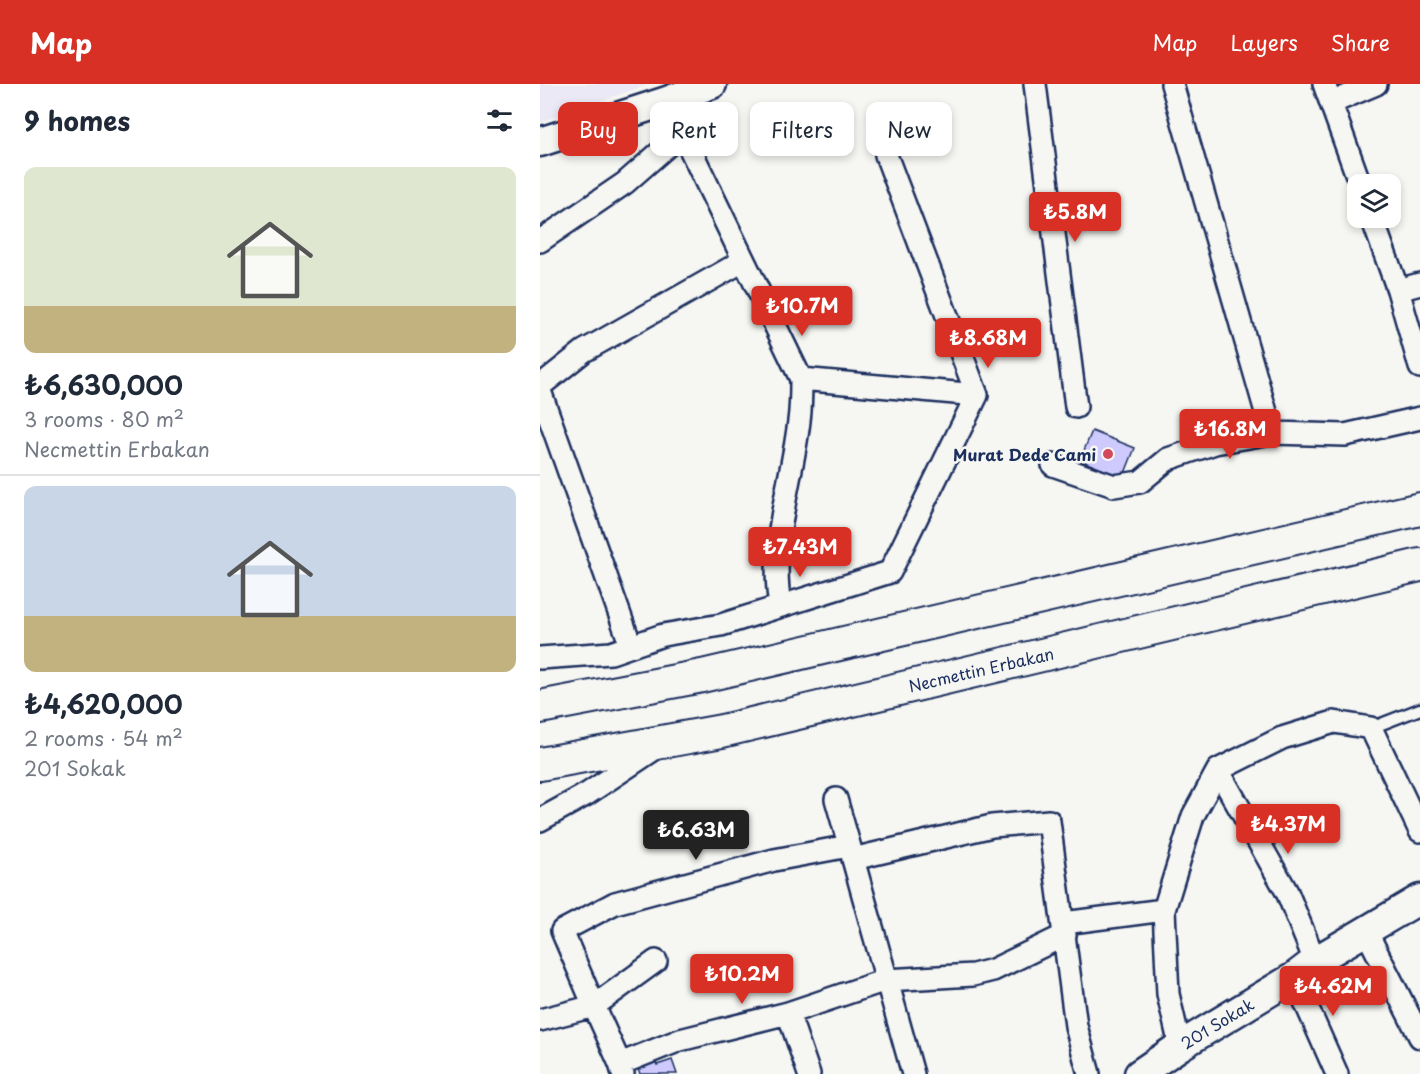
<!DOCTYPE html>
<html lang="en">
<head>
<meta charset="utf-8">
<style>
  :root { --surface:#fff; --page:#f6f6f7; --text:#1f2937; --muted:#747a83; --line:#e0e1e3; --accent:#d93025 }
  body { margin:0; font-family:"Playpen Sans",sans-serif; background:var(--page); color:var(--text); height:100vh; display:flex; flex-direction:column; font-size:22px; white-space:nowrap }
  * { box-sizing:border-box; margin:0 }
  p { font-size:20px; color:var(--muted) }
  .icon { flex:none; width:33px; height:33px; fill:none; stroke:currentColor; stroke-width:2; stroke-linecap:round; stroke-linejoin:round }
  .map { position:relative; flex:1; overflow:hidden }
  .drawer { display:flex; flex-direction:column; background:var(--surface); width:540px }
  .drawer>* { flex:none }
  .hud { position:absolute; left:18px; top:18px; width:570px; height:54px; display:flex; gap:12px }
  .tools { position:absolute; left:807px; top:90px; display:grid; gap:12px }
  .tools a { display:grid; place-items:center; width:54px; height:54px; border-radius:12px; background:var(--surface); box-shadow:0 3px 9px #0003; font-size:30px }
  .price { position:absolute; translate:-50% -51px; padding:0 14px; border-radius:6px; background:var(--accent); color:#fff; font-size:20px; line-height:39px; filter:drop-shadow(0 2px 3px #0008) }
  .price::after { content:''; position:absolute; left:50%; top:36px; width:18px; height:14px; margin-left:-9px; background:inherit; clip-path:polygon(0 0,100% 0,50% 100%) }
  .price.on { background:#222; color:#fff }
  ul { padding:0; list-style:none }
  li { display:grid; align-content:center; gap:12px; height:318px; padding:0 24px }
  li+li { border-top:2px solid var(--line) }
  li span { display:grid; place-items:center; height:186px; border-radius:12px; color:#555 }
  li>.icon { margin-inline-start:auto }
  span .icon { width:108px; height:108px; fill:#fffc; stroke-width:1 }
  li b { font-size:26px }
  h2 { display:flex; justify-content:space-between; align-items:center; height:72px; padding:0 24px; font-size:26px }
  .chip { padding:0 21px; border-radius:12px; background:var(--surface); box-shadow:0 3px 9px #0003; font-size:21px; line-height:54px }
  .chip.on { background:var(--accent); color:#fff }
  header { display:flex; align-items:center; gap:36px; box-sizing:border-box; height:84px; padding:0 30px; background:var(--accent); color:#fff }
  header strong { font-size:28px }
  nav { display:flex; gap:33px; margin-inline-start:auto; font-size:21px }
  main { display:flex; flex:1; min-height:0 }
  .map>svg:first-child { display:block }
  .built { fill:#eae9f5 }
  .building { fill:#cecafd; stroke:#1b2f5e; stroke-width:1.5 }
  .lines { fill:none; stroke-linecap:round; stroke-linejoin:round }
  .lane-casing { stroke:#1b2f5e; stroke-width:15 }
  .street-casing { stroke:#1b2f5e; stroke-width:26 }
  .secondary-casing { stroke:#1b2f5e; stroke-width:33 }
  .primary-casing { stroke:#1b2f5e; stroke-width:36 }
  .lane { stroke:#f6f6f2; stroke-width:10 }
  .street { stroke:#f6f6f2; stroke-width:21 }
  .secondary { stroke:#f6f6f2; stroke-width:28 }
  .primary { stroke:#f6f6f2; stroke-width:32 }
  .poi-dot { fill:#d1495b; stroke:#f6f6f2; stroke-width:2 }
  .labels { text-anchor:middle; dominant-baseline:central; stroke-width:5; stroke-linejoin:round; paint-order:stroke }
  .poi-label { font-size:16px; font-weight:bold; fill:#1b2f5e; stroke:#f6f6f2; text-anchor:end }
  .street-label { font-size:16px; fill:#1b2f5e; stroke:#f6f6f2 }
</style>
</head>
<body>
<header>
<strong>Map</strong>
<nav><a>Map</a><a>Layers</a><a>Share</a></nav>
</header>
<main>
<section class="drawer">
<h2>9 homes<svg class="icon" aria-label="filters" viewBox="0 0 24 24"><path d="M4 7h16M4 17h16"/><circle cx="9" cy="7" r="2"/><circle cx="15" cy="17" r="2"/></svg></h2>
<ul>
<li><span style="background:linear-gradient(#dfe7d0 75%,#c2b280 0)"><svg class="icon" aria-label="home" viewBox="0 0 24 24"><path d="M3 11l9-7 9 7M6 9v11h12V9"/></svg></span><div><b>₺6,630,000</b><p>3 rooms · 80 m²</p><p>Necmettin Erbakan</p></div></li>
<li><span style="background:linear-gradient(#c9d6e8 70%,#c2b280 0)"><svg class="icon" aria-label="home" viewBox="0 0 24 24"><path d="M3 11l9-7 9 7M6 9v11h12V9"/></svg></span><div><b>₺4,620,000</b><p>2 rooms · 54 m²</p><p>201 Sokak</p></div></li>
</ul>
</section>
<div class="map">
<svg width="880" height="990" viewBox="0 0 880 990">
  <rect width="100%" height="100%" fill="#f6f6f2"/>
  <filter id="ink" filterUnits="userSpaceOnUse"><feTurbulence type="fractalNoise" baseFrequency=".0167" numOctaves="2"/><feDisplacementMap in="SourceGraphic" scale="12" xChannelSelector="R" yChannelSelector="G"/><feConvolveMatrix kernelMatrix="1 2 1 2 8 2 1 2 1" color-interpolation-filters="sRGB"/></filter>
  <g filter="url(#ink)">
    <path class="built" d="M0,0H110L0,38Z"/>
    <path class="building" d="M552,347L595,364L583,394L540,376Z
      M114,973L117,981L132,976L137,990H100L96,979Z"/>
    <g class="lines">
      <defs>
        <path id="lane" d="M831,644L880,625"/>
        <path id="street" d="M495,0L536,323
          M632,0L732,349
          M784,0L820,100
          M127,17L261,295C261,309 261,323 259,337C252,398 229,458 240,521
          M791,19L836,0
          M832,134L858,206L880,283
          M0,157L85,99L142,49
          M858,206L880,200
          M261,295L437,311L346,71
          M0,302L44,267L203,177
          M0,307L91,562
          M513,381L574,402L600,398L628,375L675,359L732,349L805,351L880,334
          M0,574L71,569L123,551L181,541L350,488L437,311
          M678,686L747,808L775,877
          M296,715L313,774
          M0,736L47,710L119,662
          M524,839L624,826
          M826,847L880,953
          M116,877L54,922L22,847L75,819L234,776L309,762
          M754,893L797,990
          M248,929L346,896L433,891L453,886L525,851
          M0,936L54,922L80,980L83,990
          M640,962L628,910L624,826L653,732L678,686L742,654L794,638L831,644L880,747
          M80,980L140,956L248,929L269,990
          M373,990L313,775L452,742L509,737L536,942L549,990"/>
        <path id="secondary" d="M0,58L127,17L172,0
          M599,990L640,962L754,893L775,877L880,815"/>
        <path id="primary" d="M0,623L162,592L880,425
          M0,680L182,647L880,481"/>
      </defs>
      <use href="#lane" class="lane-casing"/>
      <use href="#street" class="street-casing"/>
      <use href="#secondary" class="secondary-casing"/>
      <use href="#primary" class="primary-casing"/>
      <use href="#lane" class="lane"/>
      <use href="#street" class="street"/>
      <use href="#secondary" class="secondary"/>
      <use href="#primary" class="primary"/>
    </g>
  </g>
  <circle class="poi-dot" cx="568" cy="370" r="6"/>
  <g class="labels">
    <g class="poi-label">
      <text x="556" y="370">Murat Dede Cami</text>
    </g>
    <g class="street-label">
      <text transform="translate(441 585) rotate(-13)">Necmettin Erbakan</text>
      <text transform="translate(677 939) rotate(-31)">201 Sokak</text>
    </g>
  </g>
</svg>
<div class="tools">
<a><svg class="icon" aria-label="layers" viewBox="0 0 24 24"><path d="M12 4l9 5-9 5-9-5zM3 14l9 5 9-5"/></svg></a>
</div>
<b class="price" style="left:535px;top:159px">₺5.8M</b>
<b class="price" style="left:262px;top:253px">₺10.7M</b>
<b class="price" style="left:448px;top:285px">₺8.68M</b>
<b class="price" style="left:690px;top:376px">₺16.8M</b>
<b class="price" style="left:260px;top:494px">₺7.43M</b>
<b class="price" style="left:748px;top:771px">₺4.37M</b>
<b class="price on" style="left:156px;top:777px">₺6.63M</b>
<b class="price" style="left:202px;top:921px">₺10.2M</b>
<b class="price" style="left:793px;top:933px">₺4.62M</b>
<div class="hud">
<a class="chip on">Buy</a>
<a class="chip">Rent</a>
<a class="chip">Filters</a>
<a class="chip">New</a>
</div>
</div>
</main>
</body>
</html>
